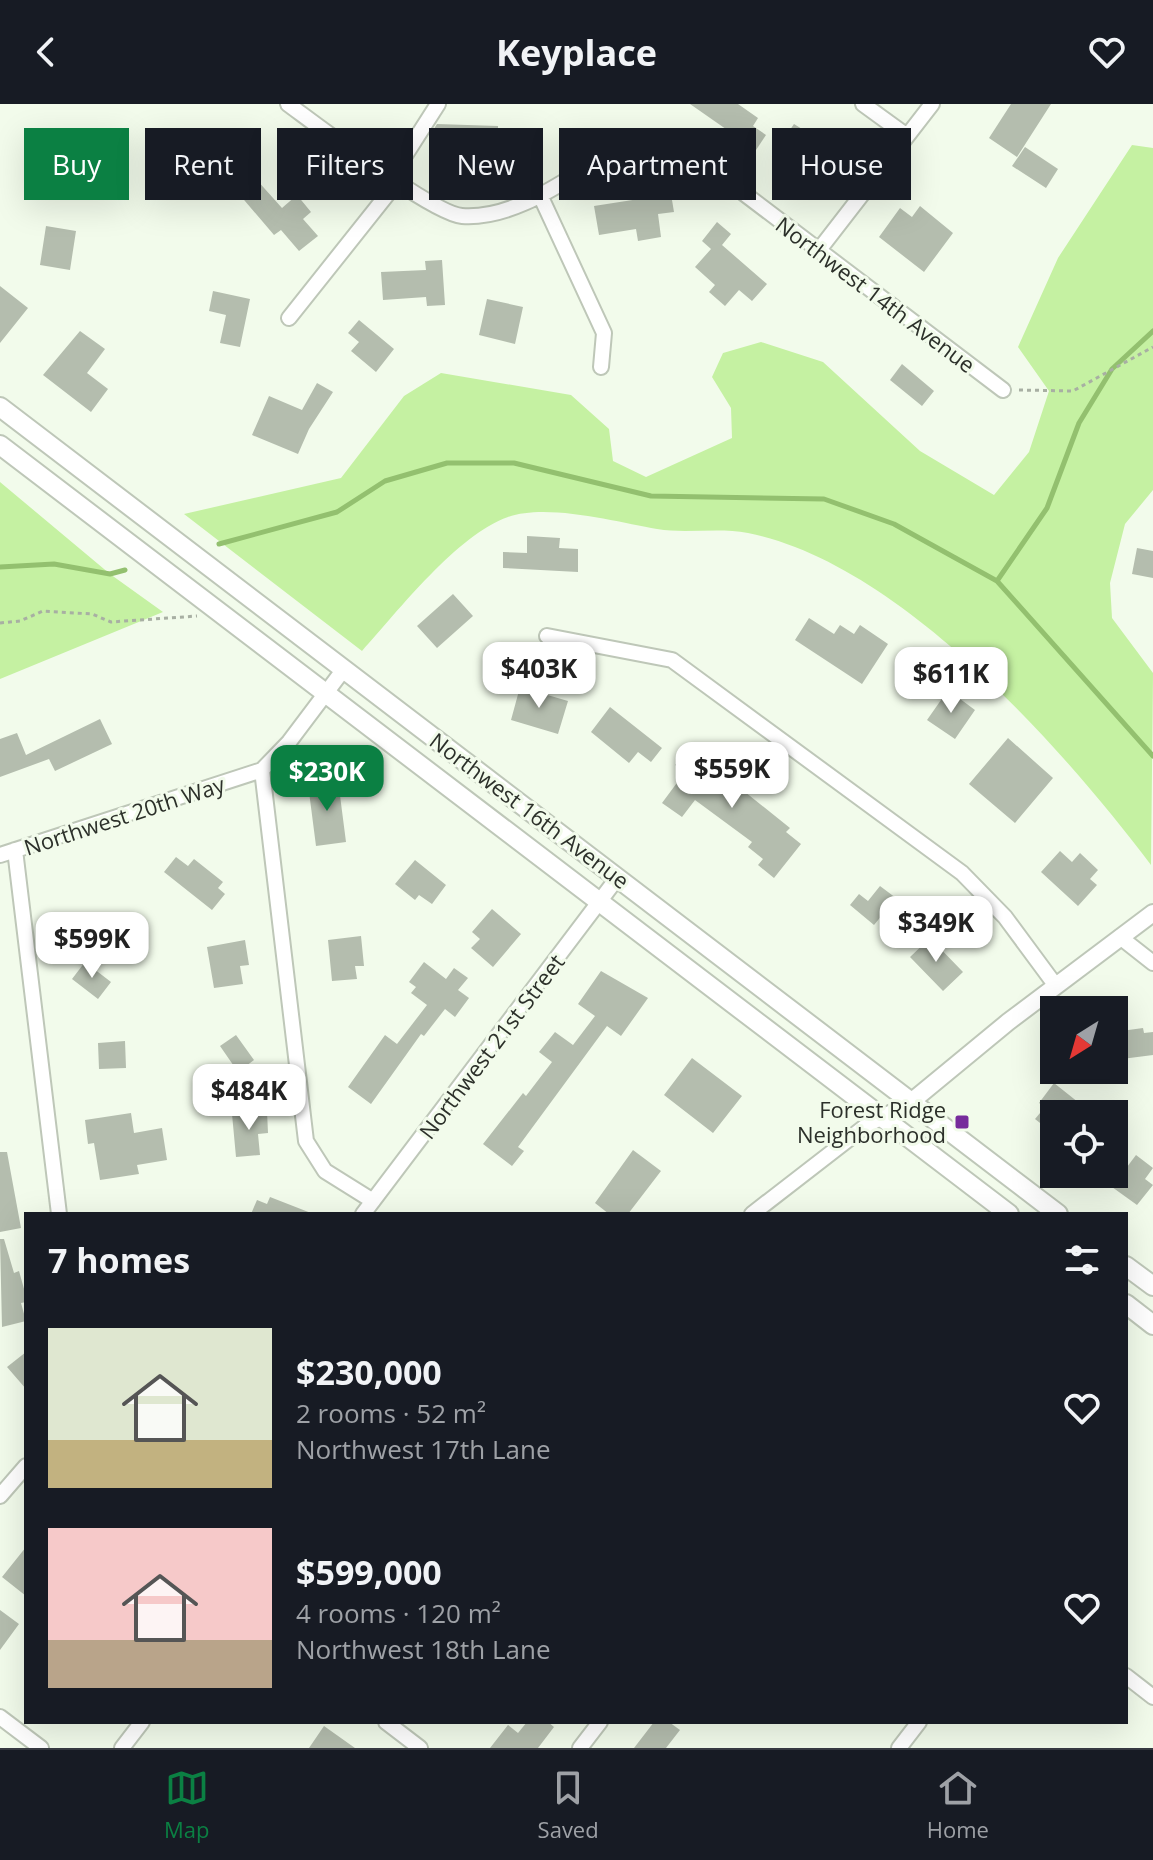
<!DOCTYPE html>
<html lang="en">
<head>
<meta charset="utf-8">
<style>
  :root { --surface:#171b24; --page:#20242c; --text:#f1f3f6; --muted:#9ea1a6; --line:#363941; --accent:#0b8043 }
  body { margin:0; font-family:"Open Sans",sans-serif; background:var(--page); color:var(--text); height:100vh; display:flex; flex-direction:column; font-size:30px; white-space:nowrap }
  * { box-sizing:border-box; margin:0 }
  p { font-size:26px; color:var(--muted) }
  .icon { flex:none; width:44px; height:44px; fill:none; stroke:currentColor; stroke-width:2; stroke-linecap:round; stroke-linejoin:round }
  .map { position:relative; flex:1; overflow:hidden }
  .sheet { position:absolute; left:24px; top:1108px; width:1104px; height:512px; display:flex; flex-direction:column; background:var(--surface); border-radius:0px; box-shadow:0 8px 32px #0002 }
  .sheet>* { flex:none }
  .banner { position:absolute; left:24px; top:24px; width:1106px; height:72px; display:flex; gap:16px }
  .needle { width:52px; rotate:217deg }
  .buttons { position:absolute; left:1040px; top:892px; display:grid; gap:16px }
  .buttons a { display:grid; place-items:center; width:88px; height:88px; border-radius:0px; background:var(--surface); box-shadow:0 8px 32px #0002; font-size:40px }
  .price { position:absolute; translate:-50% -68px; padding:0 18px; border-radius:16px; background:#fff; color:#222; font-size:26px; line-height:52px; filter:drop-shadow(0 2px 4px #0008) }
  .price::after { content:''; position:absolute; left:50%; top:48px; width:24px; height:18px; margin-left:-12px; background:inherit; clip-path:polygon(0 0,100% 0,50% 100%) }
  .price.on { background:var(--accent); color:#fff }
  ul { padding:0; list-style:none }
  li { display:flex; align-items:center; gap:24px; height:200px; padding:0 24px }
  li span { display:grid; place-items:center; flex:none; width:224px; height:160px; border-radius:0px; color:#555 }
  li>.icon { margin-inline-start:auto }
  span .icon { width:96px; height:96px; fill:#fffc; stroke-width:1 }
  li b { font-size:34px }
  h2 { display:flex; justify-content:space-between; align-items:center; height:96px; padding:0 24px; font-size:34px }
  .pill { padding:0 28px; border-radius:0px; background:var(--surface); box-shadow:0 8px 32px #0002; font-size:28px; line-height:72px }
  .pill.on { background:var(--accent); color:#fff }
  header { display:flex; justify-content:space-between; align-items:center; height:104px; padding:0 24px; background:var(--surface); font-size:36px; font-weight:700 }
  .dock { display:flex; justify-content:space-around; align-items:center; height:112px; border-top:2px solid var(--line); background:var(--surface); font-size:22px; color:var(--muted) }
  .dock a { display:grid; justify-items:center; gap:4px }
  .dock .on { color:var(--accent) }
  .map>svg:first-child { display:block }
  .green { fill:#c5f1a2 }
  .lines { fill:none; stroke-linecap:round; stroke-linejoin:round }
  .stream { stroke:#93c06f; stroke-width:5 }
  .building { fill:#b4bdae }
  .minor-casing { stroke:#bec7b8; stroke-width:18 }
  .tertiary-casing { stroke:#bec7b8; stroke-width:20 }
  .secondary-casing { stroke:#bec7b8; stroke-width:22 }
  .path { stroke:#a8afa3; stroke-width:3; stroke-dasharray:4 4; stroke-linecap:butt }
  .minor { stroke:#fff; stroke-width:14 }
  .tertiary { stroke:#fff; stroke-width:16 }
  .secondary { stroke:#fff; stroke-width:18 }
  .poi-dot { fill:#772b9c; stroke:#f2fbeb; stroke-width:3 }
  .labels { text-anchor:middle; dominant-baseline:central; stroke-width:6; stroke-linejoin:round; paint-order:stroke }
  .street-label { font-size:22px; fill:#2c302a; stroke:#f2fbeb }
  .poi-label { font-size:22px; fill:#2c302a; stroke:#f2fbeb; text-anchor:end }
</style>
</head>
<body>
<header><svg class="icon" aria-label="back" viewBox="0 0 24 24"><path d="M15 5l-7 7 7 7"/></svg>Keyplace<svg class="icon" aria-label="heart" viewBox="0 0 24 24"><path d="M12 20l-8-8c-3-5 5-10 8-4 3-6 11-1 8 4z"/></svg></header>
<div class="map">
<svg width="1153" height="1644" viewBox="0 0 1153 1644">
  <rect width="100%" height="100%" fill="#f2fbeb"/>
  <path class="green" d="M1132,41L1153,44V386L1125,420L1110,479L1112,514L1153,569L1151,761C1061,642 899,459 748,429C718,423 687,430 657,425C617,418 547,399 508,413C457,431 399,506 362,547L184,410L341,374L404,292L441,269L571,291L609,325L613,357L646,373L732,334L731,304L712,273L723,249L761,238L823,258L920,347L994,391L1029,348L1049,287L1018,243L1058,154Z
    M0,378L110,470L163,508L0,575Z"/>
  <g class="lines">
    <path class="stream" d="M219,440L337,408L385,377L447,359H514L651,392L824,395L894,420L997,477L1047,404L1079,319L1112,265L1153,227
      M0,463L54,460L110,470L125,466
      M997,477L1153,652"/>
  </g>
  <path class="building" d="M690,0H738L758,14L753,22L766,31L756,46Z
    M1011,0H1051L1017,53L989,34Z
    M437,20L498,22V40H504V61H430V31Z
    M794,20L810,30L812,27L842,47L829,67L806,51L797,65L774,49Z
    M1025,43L1058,65L1046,84L1012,62Z
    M256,75L282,104L297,91L311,108L303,115L318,132L299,147L281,126L274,131L239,90Z
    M671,90L674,108L658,110L661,133L638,137L636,125L599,131L594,102Z
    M920,102L953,129L924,168L879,133L900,104L912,113Z
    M717,118L731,130L722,141L767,180L752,197L739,186L725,202L709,188L715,181L695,163L711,145L702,137Z
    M46,122L76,127L70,166L40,161Z
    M442,156L445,201L427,202L426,193L383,196L381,168L426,166L425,157Z
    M0,182L28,204L0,239Z
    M213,187L250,195L240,243L220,239L226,211L209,207Z
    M487,195L523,203L515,240L479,231Z
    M359,216L394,245L376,268L351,247L359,238L348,229Z
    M80,227L105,245L87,269L108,285L91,308L43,271Z
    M902,260L934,287L922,302L890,276Z
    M317,279L333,288L309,325L298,350L252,331L269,292L302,306Z
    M527,432L560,434L559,444L578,445V468L503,464V448L527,449Z
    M1137,444L1153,447V474L1132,470Z
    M453,490L473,512L437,544L417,522Z
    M809,514L834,530L840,521L854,530L860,521L888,540L862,580L795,536Z
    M520,583L568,597L558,630L511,616Z
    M948,586L975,606L955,635L927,616Z
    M610,603L662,644L651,658L638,648L629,659L591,628Z
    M100,615L112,640L55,667L49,655L0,673V635L17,629L26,651Z
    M1008,634L1053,674L1015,719L969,680Z
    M689,643L790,724L786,728L801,740L774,774L758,761L763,755L748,743L752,738L695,696L682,713L662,699L685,668L675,661Z
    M338,676L346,738L316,742L308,680Z
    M1060,747L1072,758L1080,749L1098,766L1090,775L1097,781L1078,802L1041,768Z
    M176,753L188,762L194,755L223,778L218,784L225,790L212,806L164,768Z
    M415,756L446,781L432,800L419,791L415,796L395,780Z
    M880,782L896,794L874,821L850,801L859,790L868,797Z
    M492,805L521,830L493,863L471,844L480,835L472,828Z
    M361,832L364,862H355L357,875L332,877L328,836Z
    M930,834L963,868L943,887L910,853Z
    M245,836L249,861L240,862L243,880L214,884L207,843Z
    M85,858L111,878L98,895L72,875Z
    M424,858L446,875L454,864L468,874L458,886L469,894L455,913L445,905L424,932L421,930L371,1000L348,983L385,931L397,940L427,901L411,889L416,883L409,878Z
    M601,867L648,894L621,932L607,922L518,1043L524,1047L512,1062L483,1040L523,989L526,992L552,958L539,948L555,928L573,941L595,912L578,900Z
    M1143,924L1144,929L1153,928V951L1114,956V928Z
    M236,931L254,956L238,968L220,942Z
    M125,937L126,964L99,965L98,939Z
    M692,954L742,992L713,1029L664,991Z
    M1054,979L1093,1010H1054V1030L1035,1015L1045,1003L1039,999Z
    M267,1007L268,1029L258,1030L260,1051L236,1053L232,1010Z
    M131,1009L134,1029L162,1024L167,1056L137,1061L139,1070L100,1076L94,1039L88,1040L85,1016Z
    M633,1046L661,1067L628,1110H609L595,1099Z
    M0,1048H7L21,1124L0,1128Z
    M1136,1051L1153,1064L1145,1075L1153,1081L1137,1101L1112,1083Z
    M270,1093L311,1109V1110H251L257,1096L267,1100Z
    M0,1135H4L14,1169L19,1167L26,1192V1198L21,1199L26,1217L2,1223Z
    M26,1248V1285L7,1263Z
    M26,1443V1492L2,1473Z
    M0,1506L19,1520L0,1546Z
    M527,1618H548L554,1623L538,1644H490L508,1621L518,1629Z
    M654,1618H669L680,1626L666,1644H634Z
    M324,1622L355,1644H309Z"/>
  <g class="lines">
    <defs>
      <path id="minor" d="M288,0C318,22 433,110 462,112C504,115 547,89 581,67C599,56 620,41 642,39C663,38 682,48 700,56L1003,286
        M863,0L907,32
        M540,91L604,229L601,263
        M819,146L932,0
        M289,214L398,77L399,61L438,0
        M547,532L672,556L962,769L1005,813L1056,882
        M262,666L306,1037L325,1067L373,1097
        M15,746L59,1110
        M0,751L262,666L289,638L344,565
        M1120,833L1153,859
        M363,1110L618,773
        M752,1110L867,1021L911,998
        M0,1392L26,1362
        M1126,1572L1153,1593
        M0,1613L41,1644
        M386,1618L420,1644
        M122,1644L142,1618
        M580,1644L600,1618
        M899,1644L919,1618"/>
      <path id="tertiary" d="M911,998L1008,918L1153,809"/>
      <path id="secondary" d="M0,303L1058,1110
        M0,341L1009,1110
        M1126,1162L1153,1182
        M1126,1200L1153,1221"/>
    </defs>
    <use href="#minor" class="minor-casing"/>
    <use href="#tertiary" class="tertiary-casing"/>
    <use href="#secondary" class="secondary-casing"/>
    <path class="path" d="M1019,286L1073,287L1153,243
      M0,519L20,517L43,507L92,510L111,518L197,512"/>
    <use href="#minor" class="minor"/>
    <use href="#tertiary" class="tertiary"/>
    <use href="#secondary" class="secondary"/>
  </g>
  <rect class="poi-dot" x="954" y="1010" width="16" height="16" rx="4"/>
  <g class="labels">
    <g class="street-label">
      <text transform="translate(876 190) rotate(37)">Northwest 14th Avenue</text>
      <text transform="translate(530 706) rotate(37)">Northwest 16th Avenue</text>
      <text transform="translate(124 711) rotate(-18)">Northwest 20th Way</text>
      <text transform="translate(491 942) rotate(-53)">Northwest 21st Street</text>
    </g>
    <g class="poi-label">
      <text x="946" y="1005">Forest Ridge<tspan x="946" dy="25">Neighborhood</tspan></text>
    </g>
  </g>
</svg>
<div class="buttons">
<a><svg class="needle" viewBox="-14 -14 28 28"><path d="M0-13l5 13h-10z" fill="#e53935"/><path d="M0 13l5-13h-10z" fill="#9ea1a6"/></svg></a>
<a><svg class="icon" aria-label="locate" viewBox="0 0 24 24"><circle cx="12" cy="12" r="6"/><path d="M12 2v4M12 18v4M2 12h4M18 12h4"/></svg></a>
</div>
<b class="price" style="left:539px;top:606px">$403K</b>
<b class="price" style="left:951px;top:611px">$611K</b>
<b class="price" style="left:732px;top:706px">$559K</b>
<b class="price on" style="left:327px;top:709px">$230K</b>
<b class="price" style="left:936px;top:860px">$349K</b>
<b class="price" style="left:92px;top:876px">$599K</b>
<b class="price" style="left:249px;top:1028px">$484K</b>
<div class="banner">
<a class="pill on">Buy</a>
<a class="pill">Rent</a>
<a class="pill">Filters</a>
<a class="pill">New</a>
<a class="pill">Apartment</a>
<a class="pill">House</a>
</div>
<section class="sheet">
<h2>7 homes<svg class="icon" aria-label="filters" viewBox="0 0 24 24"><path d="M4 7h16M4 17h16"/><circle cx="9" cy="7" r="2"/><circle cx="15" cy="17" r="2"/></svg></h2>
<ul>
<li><span style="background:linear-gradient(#dfe7d0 70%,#c2b280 0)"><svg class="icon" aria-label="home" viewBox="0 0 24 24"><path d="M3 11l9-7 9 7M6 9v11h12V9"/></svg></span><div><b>$230,000</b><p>2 rooms · 52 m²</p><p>Northwest 17th Lane</p></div><svg class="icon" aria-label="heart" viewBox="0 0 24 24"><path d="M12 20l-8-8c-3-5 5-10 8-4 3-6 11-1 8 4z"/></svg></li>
<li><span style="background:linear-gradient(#f6c9c9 70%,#b9a48a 0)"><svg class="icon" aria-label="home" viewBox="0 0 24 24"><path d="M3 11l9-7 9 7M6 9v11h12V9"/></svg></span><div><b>$599,000</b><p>4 rooms · 120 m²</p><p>Northwest 18th Lane</p></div><svg class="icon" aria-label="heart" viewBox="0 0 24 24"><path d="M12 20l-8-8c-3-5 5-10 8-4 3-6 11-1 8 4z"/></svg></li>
</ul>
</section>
</div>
<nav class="dock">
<a class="on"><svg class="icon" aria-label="map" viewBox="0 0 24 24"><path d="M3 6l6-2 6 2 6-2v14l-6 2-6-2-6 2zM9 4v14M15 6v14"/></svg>Map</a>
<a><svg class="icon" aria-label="saved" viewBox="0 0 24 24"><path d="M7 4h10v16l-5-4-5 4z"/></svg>Saved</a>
<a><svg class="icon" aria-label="home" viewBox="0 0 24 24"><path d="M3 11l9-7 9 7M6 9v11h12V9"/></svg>Home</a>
</nav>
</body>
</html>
